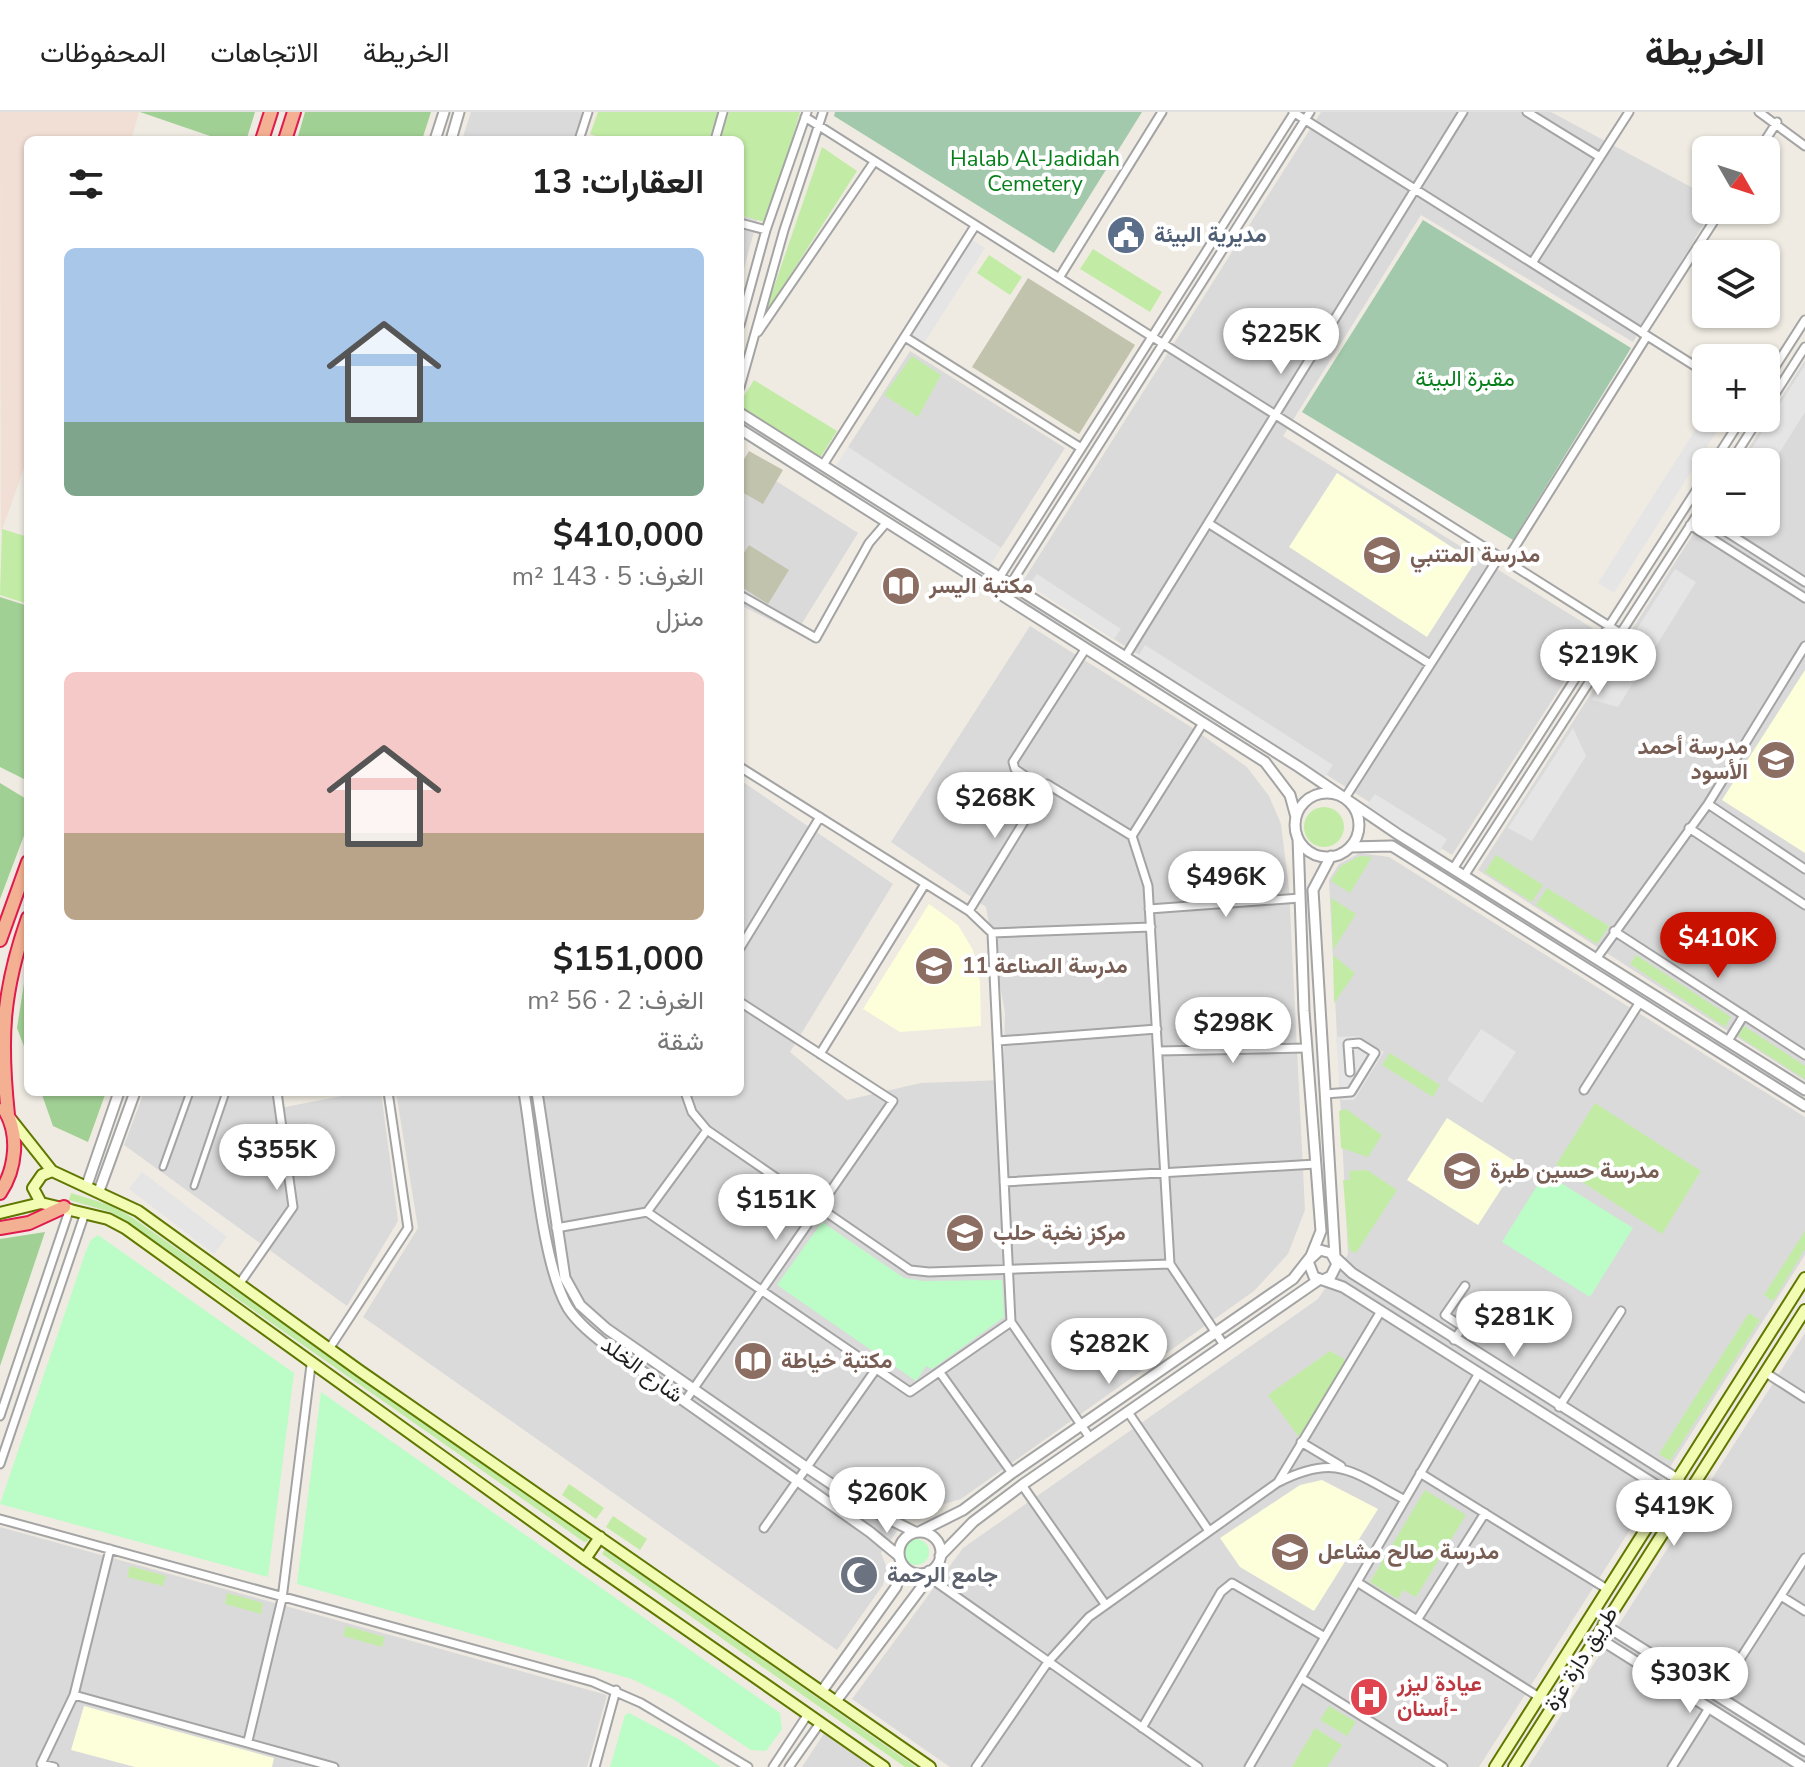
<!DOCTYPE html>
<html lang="ar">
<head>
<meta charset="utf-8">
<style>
  :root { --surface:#fff; --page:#f6f6f6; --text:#222; --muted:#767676; --line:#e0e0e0; --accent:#c91100 }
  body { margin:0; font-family:"Nunito Sans",Vazirmatn,sans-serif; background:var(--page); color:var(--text); direction:rtl; height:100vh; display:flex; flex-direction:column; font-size:30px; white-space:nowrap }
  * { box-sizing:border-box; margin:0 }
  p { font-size:26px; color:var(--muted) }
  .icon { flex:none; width:44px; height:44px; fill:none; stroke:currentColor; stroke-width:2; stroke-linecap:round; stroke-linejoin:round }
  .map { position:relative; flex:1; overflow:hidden; direction:ltr }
  .drawer { position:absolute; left:24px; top:24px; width:720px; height:960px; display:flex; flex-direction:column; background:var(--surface); border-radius:12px; box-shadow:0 2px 6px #0004; direction:rtl }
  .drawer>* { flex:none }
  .needle { width:52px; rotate:129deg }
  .controls { position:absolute; left:1692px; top:24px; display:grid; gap:16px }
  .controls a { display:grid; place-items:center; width:88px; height:88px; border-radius:12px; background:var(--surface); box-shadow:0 2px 6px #0004; font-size:40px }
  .price { position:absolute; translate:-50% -68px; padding:0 18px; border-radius:28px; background:#fff; color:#222; font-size:26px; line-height:52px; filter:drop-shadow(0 2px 4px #0008) }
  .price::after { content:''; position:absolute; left:50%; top:48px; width:24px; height:18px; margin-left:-12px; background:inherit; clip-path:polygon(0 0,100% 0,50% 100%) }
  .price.selected { background:var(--accent); color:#fff }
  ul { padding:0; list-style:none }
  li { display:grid; align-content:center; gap:16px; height:424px; padding:0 40px }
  li span { display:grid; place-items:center; height:248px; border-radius:12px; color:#555 }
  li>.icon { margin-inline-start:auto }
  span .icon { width:144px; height:144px; fill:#fffc; stroke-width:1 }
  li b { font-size:34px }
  h2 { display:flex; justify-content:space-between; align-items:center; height:96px; padding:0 40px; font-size:34px }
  header { display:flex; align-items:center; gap:48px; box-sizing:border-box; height:112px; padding:0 40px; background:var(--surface); border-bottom:2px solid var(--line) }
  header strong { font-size:38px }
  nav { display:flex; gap:44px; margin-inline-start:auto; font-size:28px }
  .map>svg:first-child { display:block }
  .residential { fill:#dbdada }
  .education { fill:#fcffda }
  .military { fill:#f1ded4 }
  .construction { fill:#c2c3ad }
  .grass { fill:#c2eca5 }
  .forest { fill:#a1d094 }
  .cemetery { fill:#a2c9ab }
  .park { fill:#bcfcc6 }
  .parking { fill:#e5e5e5 }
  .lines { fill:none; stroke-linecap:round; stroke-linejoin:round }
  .pedestrian-casing { stroke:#a4a4a4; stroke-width:9 }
  .minor-casing { stroke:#a4a4a4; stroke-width:11 }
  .tertiary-casing { stroke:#a4a4a4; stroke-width:13 }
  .secondary-casing { stroke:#607700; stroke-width:14 }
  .trunk-casing { stroke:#e01b4e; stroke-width:16 }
  .pedestrian { stroke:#fff; stroke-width:5 }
  .minor { stroke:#fff; stroke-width:7 }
  .tertiary { stroke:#fff; stroke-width:9 }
  .secondary { stroke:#f2fcb2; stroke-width:10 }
  .trunk { stroke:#f4b092; stroke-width:12 }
  .labels { text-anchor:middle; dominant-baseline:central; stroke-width:8; stroke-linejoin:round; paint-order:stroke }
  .park-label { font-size:22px; fill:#067f1a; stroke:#fff }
  .service-label { font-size:22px; font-weight:bold; fill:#4e5e75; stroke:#fff; text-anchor:start }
  .education-label { font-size:22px; font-weight:bold; fill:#785e54; stroke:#fff; text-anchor:start }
  .street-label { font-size:22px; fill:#1d1d1d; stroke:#fff }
  .worship-label { font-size:22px; font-weight:bold; fill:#5b616d; stroke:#fff; text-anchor:start }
  .health-label { font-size:22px; font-weight:bold; fill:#be3a42; stroke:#fff; text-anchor:start }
</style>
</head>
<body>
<header>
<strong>الخريطة</strong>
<nav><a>الخريطة</a><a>الاتجاهات</a><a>المحفوظات</a></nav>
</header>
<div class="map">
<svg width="1805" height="1655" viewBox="0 0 1805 1655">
  <rect width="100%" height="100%" fill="#efebe2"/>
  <path class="residential" d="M471,0H591L580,28H462Z
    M1321,0H1551L1706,83V98H1712L1633,230L1421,103L1283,324L1597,519L1452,743L1023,469Z
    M740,100L758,105L740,171Z
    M910,239L1065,336L1001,436L848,335Z
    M1805,248V969L1478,758L1706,402V410H1766V350H1740Z
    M740,346L858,421L796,521L740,493Z
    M1030,514L1191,615L1247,655L1269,684L1281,712L1289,776L1305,1098L1288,1142L1254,1179L961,1387L910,1402L881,1441L887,1456L883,1473L837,1538L363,1205L418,1116L396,980H740V668L893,772L790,940L847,988L921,971L1003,968L1005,901L986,795L891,730Z
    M1360,741L1389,745L1805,1005V1143L1479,1655H950L852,1587L963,1436L1318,1187L1348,1142L1329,768L1339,752Z
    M144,980H272L275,997L363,980H381L398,1109L347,1194L124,1033Z
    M1805,1221V1655H1528Z
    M0,1415L607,1583L587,1655H0Z
    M825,1620L875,1655H802Z"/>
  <path class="education" d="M1337,361L1475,450L1427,525L1289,435Z
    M1805,558V741L1722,688Z
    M929,792L958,813L973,838L980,870L981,914L900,920L863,897Z
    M1447,1006L1518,1051L1478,1113L1407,1068Z
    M1322,1368L1378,1397L1314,1499L1240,1455L1220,1426L1300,1373Z
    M84,1594L274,1646L272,1655H135L71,1638Z"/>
  <path class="military" d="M0,0H139L131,28H28V345L1,420Z"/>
  <path class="construction" d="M1028,166L1135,233L1079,322L972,255Z
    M749,339L783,358L763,392L740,379V354Z
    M749,433L789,458L768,492L740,474V447Z"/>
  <path class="grass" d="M598,0H718L709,28H608L590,22Z
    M729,0H800L767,111L740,103V28H720Z
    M822,35L857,59L764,204Z
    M1093,137L1162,180L1150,200L1080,157Z
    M989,143L1022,165L1010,183L977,161Z
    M912,244L941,263L918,305L884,283Z
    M754,268L837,319L820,346L740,297V290Z
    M2,417L28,425V492L0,483Z
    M1304 715a20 20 0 1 1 40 0a20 20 0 1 1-40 0Z
    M1496,743L1543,773L1532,790L1485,760Z
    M1360,744L1372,745L1350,781L1331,769L1341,754Z
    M1547,776L1609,814L1597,832L1536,793Z
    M1331,786L1356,802L1333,838Z
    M1333,843L1355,861L1334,891Z
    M1636,843L1731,905L1725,915L1630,852Z
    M1744,914L1805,954V967L1738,924Z
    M1390,941L1440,973L1433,985L1382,953Z
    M1595,991L1701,1059L1662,1122L1556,1053Z
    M1346,997L1382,1023L1368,1045L1341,1036L1339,999Z
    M1367,1058L1397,1078L1356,1141L1349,1138L1343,1068H1350L1349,1059Z
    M71,1081L113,1094L133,1106L588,1425V1429L584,1430L129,1111L111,1100L69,1088Z
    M1805,1119V1137L1773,1189L1764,1183Z
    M1749,1201L1760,1208L1670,1349L1659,1342Z
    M1330,1239L1344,1247L1345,1253L1299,1325L1268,1283Z
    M569,1372L604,1396L596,1407L562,1383Z
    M1425,1378L1466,1403L1416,1485L1403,1478L1398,1487L1370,1470Z
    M613,1404L647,1427L640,1438L606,1415Z
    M605,1437L916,1655H905L602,1442Z
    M130,1454L166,1464L163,1474L127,1465Z
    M227,1481L263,1491L261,1502L225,1492Z
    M346,1514L385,1525L382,1535L343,1524Z
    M1329,1594L1356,1610L1347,1624L1320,1608Z
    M1315,1616L1342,1633L1327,1655H1292Z"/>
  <path class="forest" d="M140,0H255L247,26L210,24Z
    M305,0H431L422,28H297Z
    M0,485L28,494V669L0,655Z
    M0,671L28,688V713L0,787Z
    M28,846V945L17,916Z
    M41,980H106L88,1030L53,1014Z
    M45,1120L0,1254V1127Z"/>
  <path class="cemetery" d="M835,0H1142L1054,141L834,4Z
    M1423,108L1631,236L1513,428L1302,300Z"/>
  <path class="park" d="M1545,1061L1633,1116L1590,1185L1502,1130Z
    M822,1110L904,1166L923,1169L1002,1168L1004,1205L932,1257L926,1254L916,1269L777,1173Z
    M98,1123L294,1261L268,1465L0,1392L86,1139L91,1128Z
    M321,1280L780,1601L782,1617L766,1639L751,1638L673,1587L632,1567L297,1472Z
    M903 1440a13 13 0 1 1 26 0a13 13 0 1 1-26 0Z
    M629,1601L680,1628L721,1655H610L625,1603Z"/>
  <path class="parking" d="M969,126L985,136L924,231L908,220Z
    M1805,253V300L1766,362V350H1743Z
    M1706,301V306L1724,308L1614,481L1598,471Z
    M848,335L1001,436L987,458L834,357Z
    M1675,457L1696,470L1618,595L1592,588Z
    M1037,462L1121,517L1114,527L1029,473Z
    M1145,533L1333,653L1324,666L1136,548Z
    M1573,616L1586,644L1532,729L1508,716Z
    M1375,682L1447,727L1439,741L1366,694Z
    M1481,917L1516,940L1482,991L1447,968Z
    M1359,924L1384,940L1354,988H1341L1336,925Z
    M142,1060L227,1125L214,1142L129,1077Z"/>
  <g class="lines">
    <defs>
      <path id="pedestrian" d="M163,1055L190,980
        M194,1074L226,980"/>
      <path id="minor" d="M1293,0L1706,261
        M1527,0L1600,45
        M1759,0L1805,34
        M805,5L1620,521
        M579,28L588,0
        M715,28L723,0
        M1759,38L1777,10
        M740,111L766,118
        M1532,151L1629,0
        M1059,166L1162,0
        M740,213L766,118L807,0
        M758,220L874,50
        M1642,221L1721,98
        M905,225L1081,336
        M1766,269L1805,208
        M740,275L784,118L823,0
        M1766,296L1805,235
        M1714,350L1742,306
        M1731,350L1759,306
        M823,353L975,114
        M1711,410L1805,470
        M1208,411L1430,552
        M1690,413L1805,486
        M1506,449L1647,224
        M992,477L1294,1
        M740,483L816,526L869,431L887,410
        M1003,484L1310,0
        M1125,545L1463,0
        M740,655L969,799L992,821L1011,1210L1090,1326
        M1044,677L1015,657L1013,650L1086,536
        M1345,686L1499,445
        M1708,692L1805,757
        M1689,716L1805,793
        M1132,724L1203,611
        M1453,757L1706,363
        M1464,764L1706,389
        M1149,797L1300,786
        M969,799L1047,672L1132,724L1148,774L1170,1152L1224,1233
        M1614,819L1805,943
        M992,821L1151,815
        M740,836L820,705
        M1596,847L1708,692L1805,534
        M998,929L1157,917
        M1728,929L1744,903
        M1158,939L1307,936
        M820,942L925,772
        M1584,978L1640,890
        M685,980L692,1000L707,1018L910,1158L929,1160L1170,1152
        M1325,982L1351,980L1375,941L1359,931L1348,932L1350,960
        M1004,1070L1316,1052
        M647,1100L707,1018
        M556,1116L647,1100L910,1280L1011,1210
        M240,1171L293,1095L277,980
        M1454,1228L1463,1215L1445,1203L1465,1174
        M329,1237L408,1116L388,980
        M1766,1261L1805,1286
        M941,1262L1012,1361
        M685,1289L893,989L740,890
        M1559,1295L1621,1199
        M1128,1300L1209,1419
        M0,1304L70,1096
        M1301,1330L1341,1354
        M0,1352L85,1101
        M1420,1361L1607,1477
        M1278,1370L1381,1199
        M1022,1373L1105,1492
        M0,1407L593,1570L641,1591L748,1655
        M764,1416L876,1257
        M110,1437L74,1583L334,1655
        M923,1461L1198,1655
        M1357,1470L1539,1585
        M1781,1484L1805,1499
        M1417,1508L1485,1401
        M1301,1566L1443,1655
        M1717,1583L1805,1446
        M1142,1616L1221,1480L1232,1471L1325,1525
        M248,1629L282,1487L311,1253
        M54,1655L41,1652L74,1583
        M595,1655L616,1578
        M773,1655L808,1602
        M789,1655L820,1611
        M976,1655L1048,1550L1089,1505L1277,1371C1336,1341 1351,1359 1405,1388
        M1249,1655L1479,1261
        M1672,1655L1709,1596"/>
      <path id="tertiary" d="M435,28L444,0
        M451,28L459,0
        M740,301L1299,655L1399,723L1805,978
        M740,317L1265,650L1290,683L1296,705
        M1295 713a32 32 0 1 1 64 0a32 32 0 1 1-64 0Z
        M1350,735L1392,734L1805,994
        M1331,744L1313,778L1335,1145L1352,1161L1679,1368
        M524,980C534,1036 541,1150 568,1196C579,1213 597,1226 612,1238L870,1420L899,1444
        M537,980L565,1166L580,1193L607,1217L806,1355L869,1397L915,1420
        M87,1073L119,980
        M99,1079L135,980
        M1325,1167L1331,1164L1337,1152L1331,1141L1320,1138L1308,1149L1314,1165L1343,1175L1670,1382
        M919,1420L963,1398L1012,1361L1293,1167L1311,1144L1321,1119L1304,899L1298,726
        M899 1441a21 21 0 1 1 42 0a21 21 0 1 1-42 0Z
        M940,1444L973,1410L1022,1373L1320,1167
        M1603,1512L1805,1639
        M1595,1524L1803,1655
        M822,1579L896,1475L903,1453
        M836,1589L921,1476L929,1459"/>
      <path id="secondary" d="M10,1006L52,1059L138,1099L360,1259L930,1655
        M41,1091L33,1076L42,1063L52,1059
        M0,1101L41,1091L108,1107L125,1116L585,1447L884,1655
        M585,1447L600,1425
        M1495,1655L1805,1166
        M1514,1655L1805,1198"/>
      <path id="trunk" d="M262,28L271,0
        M285,28L294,0
        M0,828L28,750
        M8,1003C0,927 2,880 28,806
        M0,1081C16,1057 20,1022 4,997
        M0,1116L29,1111L64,1095"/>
    </defs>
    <use href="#pedestrian" class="pedestrian-casing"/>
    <use href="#minor" class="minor-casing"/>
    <use href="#tertiary" class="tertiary-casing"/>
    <use href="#secondary" class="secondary-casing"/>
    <use href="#trunk" class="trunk-casing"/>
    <use href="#pedestrian" class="pedestrian"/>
    <use href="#minor" class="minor"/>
    <use href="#tertiary" class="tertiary"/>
    <use href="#secondary" class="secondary"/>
    <use href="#trunk" class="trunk"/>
  </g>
  <defs>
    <symbol id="civic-disc" viewBox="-11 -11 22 22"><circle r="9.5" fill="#5c6f8a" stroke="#fff"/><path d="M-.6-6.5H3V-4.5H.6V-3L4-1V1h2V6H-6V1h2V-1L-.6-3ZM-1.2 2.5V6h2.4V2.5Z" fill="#fff"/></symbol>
    <symbol id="school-disc" viewBox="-11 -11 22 22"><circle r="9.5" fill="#8d6e63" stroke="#fff"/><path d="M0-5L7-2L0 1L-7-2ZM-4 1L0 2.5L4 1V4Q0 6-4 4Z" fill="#fff"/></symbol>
    <symbol id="library-disc" viewBox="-11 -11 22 22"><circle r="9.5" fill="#8d6e63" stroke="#fff"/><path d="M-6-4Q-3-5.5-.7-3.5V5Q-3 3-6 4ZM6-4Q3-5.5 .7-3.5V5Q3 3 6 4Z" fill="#fff"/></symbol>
    <symbol id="mosque-disc" viewBox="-11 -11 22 22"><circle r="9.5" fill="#6b7280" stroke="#fff"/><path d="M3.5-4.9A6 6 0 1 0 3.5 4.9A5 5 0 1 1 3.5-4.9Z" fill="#fff"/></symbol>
    <symbol id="hospital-disc" viewBox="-11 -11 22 22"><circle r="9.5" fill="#e0444e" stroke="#fff"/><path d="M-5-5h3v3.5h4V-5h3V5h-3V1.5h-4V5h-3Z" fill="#fff"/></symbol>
  </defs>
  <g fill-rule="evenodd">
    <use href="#civic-disc" x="1104" y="101" width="44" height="44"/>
    <use href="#school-disc" x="1360" y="421" width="44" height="44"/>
    <use href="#library-disc" x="879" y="452" width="44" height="44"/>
    <use href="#school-disc" x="1754" y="626" width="44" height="44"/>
    <use href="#school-disc" x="912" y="832" width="44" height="44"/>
    <use href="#school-disc" x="1440" y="1037" width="44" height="44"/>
    <use href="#school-disc" x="943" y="1099" width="44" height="44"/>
    <use href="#library-disc" x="731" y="1227" width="44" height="44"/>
    <use href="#school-disc" x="1268" y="1418" width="44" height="44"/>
    <use href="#mosque-disc" x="837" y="1441" width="44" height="44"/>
    <use href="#hospital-disc" x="1347" y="1563" width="44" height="44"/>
  </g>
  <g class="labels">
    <g class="park-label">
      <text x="1035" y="47">Halab Al-Jadidah<tspan x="1035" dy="25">Cemetery</tspan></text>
      <text x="1465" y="267">مقبرة البيئة</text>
    </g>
    <g class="service-label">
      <text x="1154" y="123">مديرية البيئة</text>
    </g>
    <g class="education-label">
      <text x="1410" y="443">مدرسة المتنبي</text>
      <text x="929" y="474">مكتبة اليسر</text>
      <text x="1748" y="635" text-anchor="end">مدرسة أحمد<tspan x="1748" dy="25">الأسود</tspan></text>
      <text x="962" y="854">مدرسة الصناعة 11</text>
      <text x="1490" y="1059">مدرسة حسين طبرة</text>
      <text x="993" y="1121">مركز نخبة حلب</text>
      <text x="781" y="1249">مكتبة خياطة</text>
      <text x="1318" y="1440">مدرسة صالح مشاعل</text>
    </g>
    <g class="street-label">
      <text transform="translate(642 1258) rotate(36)">شارع الخلد</text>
      <text transform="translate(1581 1547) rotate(-58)">طريق دارة عزة</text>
    </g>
    <g class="worship-label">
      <text x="887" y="1463">جامع الرحمة</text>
    </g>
    <g class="health-label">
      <text x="1397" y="1572">عيادة ليزر<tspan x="1397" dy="25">أسنان-</tspan></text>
    </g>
  </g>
</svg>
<div class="controls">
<a><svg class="needle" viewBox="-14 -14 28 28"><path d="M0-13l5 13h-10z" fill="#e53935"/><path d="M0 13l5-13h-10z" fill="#767676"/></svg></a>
<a><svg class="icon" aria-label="layers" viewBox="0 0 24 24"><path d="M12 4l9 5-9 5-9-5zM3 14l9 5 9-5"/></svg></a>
<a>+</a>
<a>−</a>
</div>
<b class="price" style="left:1281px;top:264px">$225K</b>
<b class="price" style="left:1598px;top:585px">$219K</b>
<b class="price" style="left:995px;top:728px">$268K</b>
<b class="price" style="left:1226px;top:807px">$496K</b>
<b class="price selected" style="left:1718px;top:868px">$410K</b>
<b class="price" style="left:1233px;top:953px">$298K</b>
<b class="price" style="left:277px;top:1080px">$355K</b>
<b class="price" style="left:776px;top:1130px">$151K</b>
<b class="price" style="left:1514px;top:1247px">$281K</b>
<b class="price" style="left:1109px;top:1274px">$282K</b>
<b class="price" style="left:887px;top:1423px">$260K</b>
<b class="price" style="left:1674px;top:1436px">$419K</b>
<b class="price" style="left:1690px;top:1603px">$303K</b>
<section class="drawer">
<h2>العقارات: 13<svg class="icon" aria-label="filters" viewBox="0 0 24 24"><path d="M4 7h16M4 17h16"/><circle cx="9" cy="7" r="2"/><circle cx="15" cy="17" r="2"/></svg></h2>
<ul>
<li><span style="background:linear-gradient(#a9c7e8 70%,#7fa58c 0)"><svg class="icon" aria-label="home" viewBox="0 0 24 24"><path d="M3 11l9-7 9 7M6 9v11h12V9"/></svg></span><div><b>$410,000</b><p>الغرف: 5 · 143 m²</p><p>منزل</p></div></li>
<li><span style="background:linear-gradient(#f6c9c9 65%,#b9a48a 0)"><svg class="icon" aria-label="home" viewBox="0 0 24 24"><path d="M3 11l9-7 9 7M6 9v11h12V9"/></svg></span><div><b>$151,000</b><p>الغرف: 2 · 56 m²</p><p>شقة</p></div></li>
</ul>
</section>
</div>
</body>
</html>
